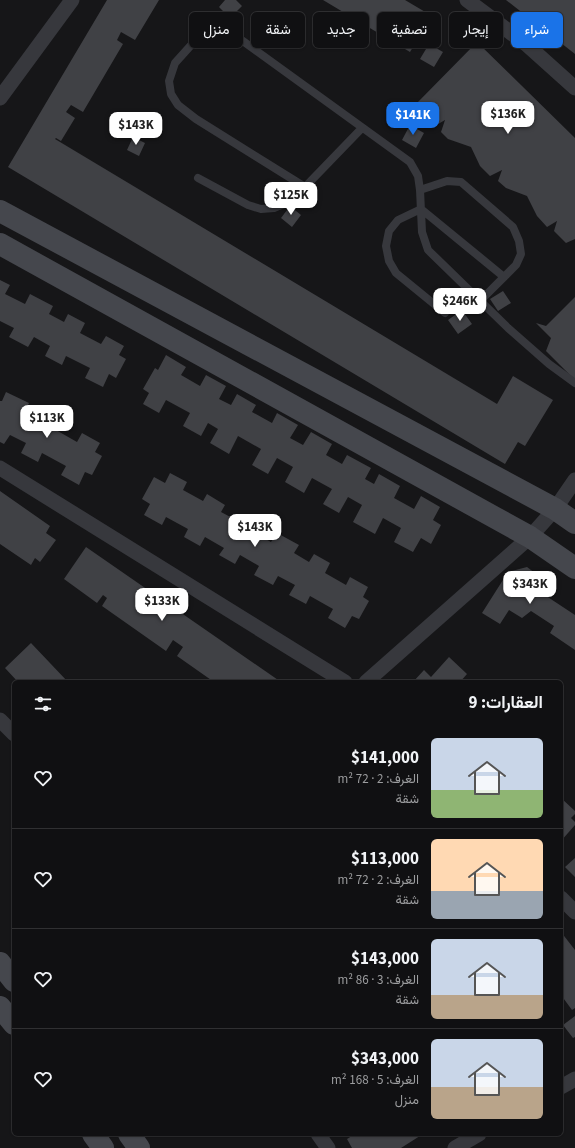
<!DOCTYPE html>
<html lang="ar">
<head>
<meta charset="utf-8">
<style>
  :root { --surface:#101012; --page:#1e1e20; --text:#f1f3f6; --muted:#9c9d9f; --line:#303032; --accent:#1a73e8 }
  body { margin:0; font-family:"Source Sans 3",Vazirmatn,sans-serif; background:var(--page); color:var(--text); direction:rtl; height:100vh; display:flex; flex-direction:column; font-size:15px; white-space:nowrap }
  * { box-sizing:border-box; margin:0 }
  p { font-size:13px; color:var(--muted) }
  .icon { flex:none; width:22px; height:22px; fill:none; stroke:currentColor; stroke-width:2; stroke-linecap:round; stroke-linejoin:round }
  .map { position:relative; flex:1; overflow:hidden; direction:ltr }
  .panel { position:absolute; left:12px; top:680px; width:551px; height:456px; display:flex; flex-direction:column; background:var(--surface); border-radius:6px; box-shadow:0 1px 3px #0004,0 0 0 1px var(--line); direction:rtl }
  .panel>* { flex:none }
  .hud { position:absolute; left:12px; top:12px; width:551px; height:36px; direction:rtl; display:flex; gap:8px }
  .price { position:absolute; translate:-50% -34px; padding:0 9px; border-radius:8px; background:#fff; color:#222; font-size:13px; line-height:26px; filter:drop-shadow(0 1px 2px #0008) }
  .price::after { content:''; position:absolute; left:50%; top:24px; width:12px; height:9px; margin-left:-6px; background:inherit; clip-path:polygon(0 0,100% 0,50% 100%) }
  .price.on { background:var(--accent); color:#fff }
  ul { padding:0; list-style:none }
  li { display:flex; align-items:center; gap:12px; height:100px; padding:0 20px }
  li+li { border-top:1px solid var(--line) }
  li span { display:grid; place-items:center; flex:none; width:112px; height:80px; border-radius:6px; color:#555 }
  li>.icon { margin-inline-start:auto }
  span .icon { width:48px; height:48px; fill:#fffc; stroke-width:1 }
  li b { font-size:17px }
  h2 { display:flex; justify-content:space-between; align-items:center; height:48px; padding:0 20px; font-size:17px }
  .pill { padding:0 14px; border-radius:6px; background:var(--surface); box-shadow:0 1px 3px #0004,0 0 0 1px var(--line); font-size:14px; line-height:36px }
  .pill.on { background:var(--accent); color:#fff }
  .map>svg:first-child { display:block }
  .building { fill:#404145 }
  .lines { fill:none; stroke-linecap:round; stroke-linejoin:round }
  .lane { stroke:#37383d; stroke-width:8 }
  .street { stroke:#37383d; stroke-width:15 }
  .secondary { stroke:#45474d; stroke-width:22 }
</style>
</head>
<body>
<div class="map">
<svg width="575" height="1148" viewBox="0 0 575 1148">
  <rect width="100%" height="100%" fill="#161618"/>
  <path class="building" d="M107,0H159L135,40L121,32L117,40L123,44L83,112L71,105L66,112L75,118L61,141L56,138L55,139L497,404L513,376L553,400L525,446L518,442L505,464L8,167Z
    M225,0H236L242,6L230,18L219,7Z
    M323,0H405L432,16L410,52Z
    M506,0H575V54Z
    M477,42L575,138V239L566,243L554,231L557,221L547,227L537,216L527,196L506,188L498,181L502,170L490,176L480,166L471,147L448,139L441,132L445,120L433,127L425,119L417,103Z
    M429,44L443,52L434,67L420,59Z
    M410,125L424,133L416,148L402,140Z
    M133,137L145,143L139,156L127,150Z
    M290,206L301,215L292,227L281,218Z
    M0,280L10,285L5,294L25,304L30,294L53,306L49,314L64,322L68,314L85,323L80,333L101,344L106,336L124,346L119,355L126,359L116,378L109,374L103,387L85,378L90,368L66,356L62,365L45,356L50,346L34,337L28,347L9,337L14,328L0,321Z
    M503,291L511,303L498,311L490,299Z
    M575,297V380L546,351L551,338L536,323L546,326Z
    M462,310L472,324L458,334L448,320Z
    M166,355L186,367L181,375L200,386L206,375L226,386L219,399L231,405L237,394L256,405L252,412L272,423L277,413L298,425L290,438L303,445L311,432L332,444L326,455L342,464L347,455L371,468L365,479L374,484L379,474L400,486L394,498L414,509L421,496L440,507L433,520L441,525L431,544L421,538L413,552L394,542L401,528L383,518L375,534L353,522L362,505L348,497L339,513L323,504L332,489L312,478L304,493L285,482L293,467L277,458L268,474L252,465L261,449L238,436L229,454L210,443L218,429L208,423L201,436L183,426L190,413L166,400L159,413L143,404L149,393L143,389L155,368L158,370Z
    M6,392L29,403L25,411L40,419L44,412L61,420L56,430L77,442L82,433L100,443L95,452L102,456L92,475L85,472L79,485L61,475L66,466L42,453L38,462L21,453L26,443L10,435L4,444L0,442V401H2Z
    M170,473L187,482L183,490L203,501L207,494L225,505L221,512L238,521L241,514L256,523L251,531L271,542L277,533L299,545L294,553L309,562L314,554L330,563L325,573L346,585L350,577L368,587L363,597L369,601L359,619L352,616L345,628L328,618L333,609L310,596L306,604L289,595L295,585L278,576L273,585L254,575L259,566L240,555L235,564L219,555L224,548L205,537L200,546L184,537L188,529L166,517L162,525L144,515L150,504L142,499L154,477L165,483Z
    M0,491L50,526L46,533L56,540L40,562L35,558L31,565L0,544Z
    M86,547L281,682H214L177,656L183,647L173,640L166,651L102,606L107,598L103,595L97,603L64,579Z
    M527,567L535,573L528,584L575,615V650L550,633L554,626L531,611L522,618L509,610L500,624L482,613L508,572Z
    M31,643L68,682H18L5,668Z
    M449,657L467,674L460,682H413L424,670L431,677Z
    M561,798L575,811V814L571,818L575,822V825L561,841Z
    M575,858V877L565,867Z
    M561,932L575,950V1008L572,1010L561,995Z
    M575,1016V1037L573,1038L563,1025Z
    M355,1134H423L401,1148H352L347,1139Z"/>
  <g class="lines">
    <path class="lane" d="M198,178L248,205L261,209L274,208L286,203L305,187L362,128
      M305,187L196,119L178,105L171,94L169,81L175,63L193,43L211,34L229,31L410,162L418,176L420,190L422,232L428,250L508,328L549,364L575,383
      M420,190L447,181L461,182L513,227L519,241L521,254L516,265L480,301
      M445,313L396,273L389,261L386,246L389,231L398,220L421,209L504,277"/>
    <path class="street" d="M467,0L526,44L575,88
      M0,98L72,0
      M0,468L345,682
      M366,682L530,537L555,509L575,480
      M0,720L14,734
      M561,898L575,912
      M561,1087L575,1079
      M318,1134L328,1148
      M455,1148L479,1134"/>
    <path class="secondary" d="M0,211L555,509L575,523
      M0,244L530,537L575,568
      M0,963L14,981
      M0,1007L14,1024
      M93,1134L103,1148
      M129,1134L139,1148"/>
  </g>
</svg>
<b class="price" style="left:508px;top:135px">$136K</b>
<b class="price on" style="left:413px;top:136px">$141K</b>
<b class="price" style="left:136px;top:146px">$143K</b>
<b class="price" style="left:291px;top:216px">$125K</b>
<b class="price" style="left:460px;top:322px">$246K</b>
<b class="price" style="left:47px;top:439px">$113K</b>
<b class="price" style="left:255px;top:548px">$143K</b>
<b class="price" style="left:530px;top:605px">$343K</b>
<b class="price" style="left:162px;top:622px">$133K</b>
<div class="hud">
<a class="pill on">شراء</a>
<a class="pill">إيجار</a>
<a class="pill">تصفية</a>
<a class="pill">جديد</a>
<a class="pill">شقة</a>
<a class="pill">منزل</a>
</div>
<section class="panel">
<h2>العقارات: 9<svg class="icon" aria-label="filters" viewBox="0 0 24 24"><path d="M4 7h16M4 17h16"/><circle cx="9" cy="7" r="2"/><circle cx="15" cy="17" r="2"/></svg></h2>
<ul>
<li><span style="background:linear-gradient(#c9d6e8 65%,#8fb573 0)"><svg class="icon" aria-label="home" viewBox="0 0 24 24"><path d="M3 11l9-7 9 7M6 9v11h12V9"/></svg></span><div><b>$141,000</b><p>الغرف: 2 · 72 m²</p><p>شقة</p></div><svg class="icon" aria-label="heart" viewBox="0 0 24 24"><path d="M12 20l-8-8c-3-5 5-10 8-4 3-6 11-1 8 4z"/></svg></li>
<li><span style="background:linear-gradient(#ffd9b3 65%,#9aa5b1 0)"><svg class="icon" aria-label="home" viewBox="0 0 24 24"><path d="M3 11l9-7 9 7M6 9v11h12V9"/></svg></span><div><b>$113,000</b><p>الغرف: 2 · 72 m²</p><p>شقة</p></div><svg class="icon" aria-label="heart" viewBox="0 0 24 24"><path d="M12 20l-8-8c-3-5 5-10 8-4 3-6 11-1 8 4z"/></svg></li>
<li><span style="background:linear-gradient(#c9d6e8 70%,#b9a48a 0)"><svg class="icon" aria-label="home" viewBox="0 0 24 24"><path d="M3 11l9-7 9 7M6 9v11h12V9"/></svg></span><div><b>$143,000</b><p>الغرف: 3 · 86 m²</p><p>شقة</p></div><svg class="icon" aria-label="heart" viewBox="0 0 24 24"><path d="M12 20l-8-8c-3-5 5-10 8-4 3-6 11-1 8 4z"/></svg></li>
<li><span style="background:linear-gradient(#c9d6e8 60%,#b9a48a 0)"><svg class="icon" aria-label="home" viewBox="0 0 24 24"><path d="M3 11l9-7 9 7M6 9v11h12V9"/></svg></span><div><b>$343,000</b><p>الغرف: 5 · 168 m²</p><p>منزل</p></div><svg class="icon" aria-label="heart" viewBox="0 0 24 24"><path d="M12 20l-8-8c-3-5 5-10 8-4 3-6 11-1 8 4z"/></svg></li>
</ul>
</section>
</div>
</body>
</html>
